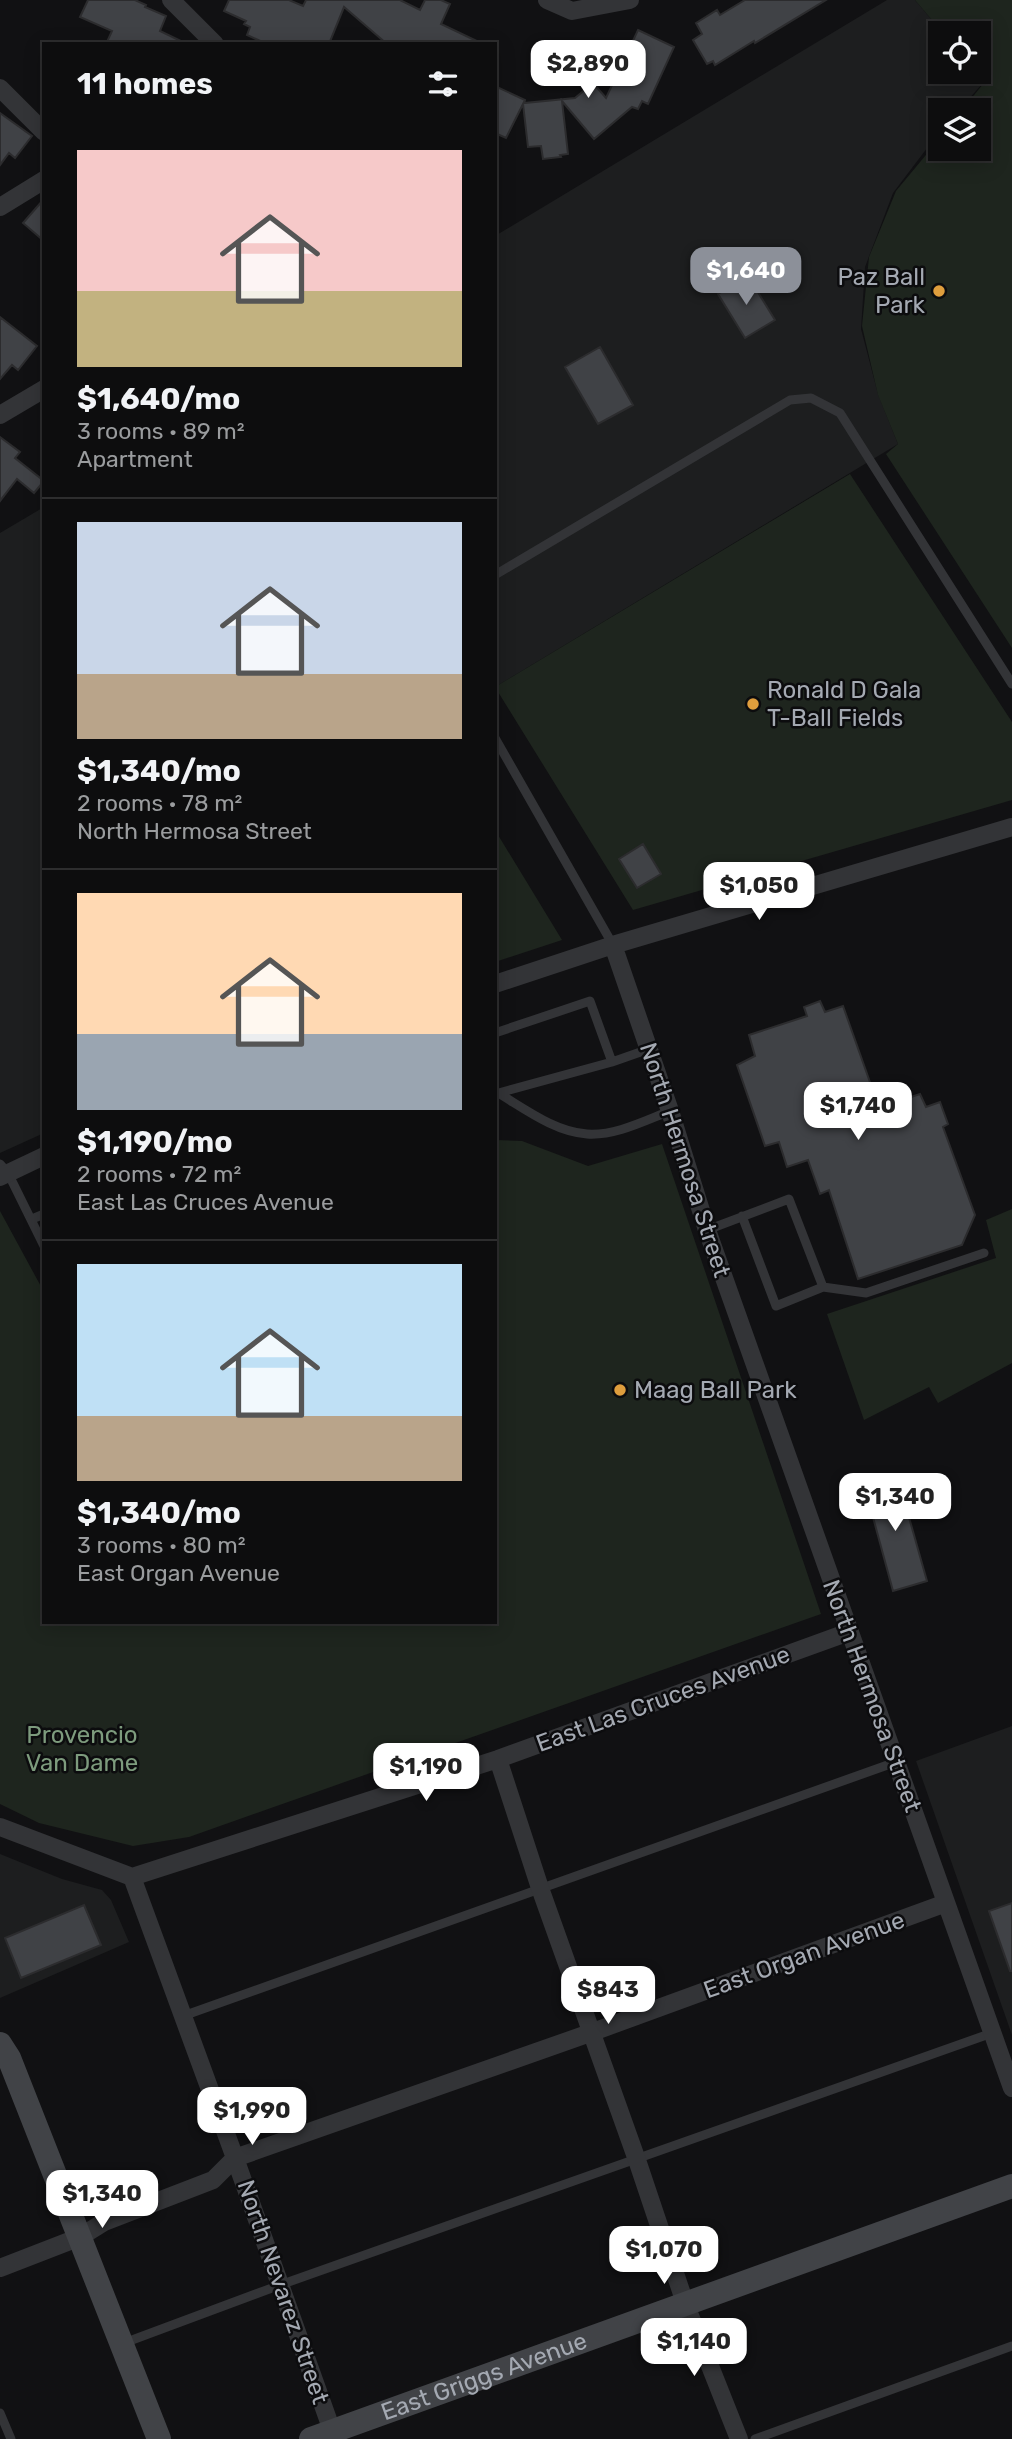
<!DOCTYPE html>
<html lang="en">
<head>
<meta charset="utf-8">
<style>
  :root { --surface:#0d0d0e; --page:#161617; --text:#f1f3f6; --muted:#9a9c9e; --line:#2d2d2e; --accent:#8c9099 }
  body { margin:0; font-family:Rubik,sans-serif; background:var(--page); color:var(--text); height:100vh; display:flex; flex-direction:column; font-size:26px; white-space:nowrap }
  * { box-sizing:border-box; margin:0 }
  p { font-size:23px; color:var(--muted) }
  .icon { flex:none; width:38px; height:38px; fill:none; stroke:currentColor; stroke-width:2; stroke-linecap:round; stroke-linejoin:round }
  .map { position:relative; flex:1; overflow:hidden }
  .sheet { position:absolute; left:42px; top:42px; width:455px; height:1582px; display:flex; flex-direction:column; background:var(--surface); border-radius:0px; box-shadow:0 4px 18px #0003,0 0 0 2px var(--line) }
  .sheet>* { flex:none }
  .controls { position:absolute; left:928px; top:21px; display:grid; gap:14px }
  .controls a { display:grid; place-items:center; width:63px; height:63px; border-radius:0px; background:var(--surface); box-shadow:0 4px 18px #0003,0 0 0 2px var(--line); font-size:35px }
  .price { position:absolute; translate:-50% -60px; padding:0 16px; border-radius:14px; background:#fff; color:#222; font-size:23px; line-height:46px; filter:drop-shadow(0 2px 4px #0008) }
  .price::after { content:''; position:absolute; left:50%; top:42px; width:21px; height:16px; margin-left:-10px; background:inherit; clip-path:polygon(0 0,100% 0,50% 100%) }
  .price.on { background:var(--accent); color:#fff }
  ul { padding:0; list-style:none }
  li { display:grid; align-content:center; gap:14px; height:371px; padding:0 35px }
  li+li { border-top:2px solid var(--line) }
  li span { display:grid; place-items:center; height:217px; border-radius:0px; color:#555 }
  li>.icon { margin-inline-start:auto }
  span .icon { width:126px; height:126px; fill:#fffc; stroke-width:1 }
  li b { font-size:30px }
  h2 { display:flex; justify-content:space-between; align-items:center; height:84px; padding:0 35px; font-size:30px }
  .map>svg:first-child { display:block }
  .built { fill:#1d1e1f }
  .green { fill:#1e251e }
  .building { fill:#404246; stroke:#2c2c2e; stroke-width:2 }
  .lines { fill:none; stroke-linecap:round; stroke-linejoin:round }
  .lane { stroke:#333437; stroke-width:9 }
  .street { stroke:#333437; stroke-width:18 }
  .secondary { stroke:#414347; stroke-width:24 }
  .poi-dot { fill:#df9e3d; stroke:#0c0c0e; stroke-width:2.5 }
  .labels { text-anchor:middle; dominant-baseline:central; stroke-width:5; stroke-linejoin:round; paint-order:stroke }
  .poi-label { font-size:24px; fill:#a4a9b2; stroke:#0c0c0e; text-anchor:start }
  .street-label { font-size:24px; fill:#a4a9b2; stroke:#0c0c0e }
  .park-label { font-size:24px; fill:#7d9b7d; stroke:#0c0c0e }
</style>
</head>
<body>
<div class="map">
<svg width="1012" height="2439" viewBox="0 0 1012 2439">
  <rect width="100%" height="100%" fill="#111113"/>
  <path class="built" d="M887,0H915L943,33H940V72H974L983,83L959,110H940V131L893,193L865,267L861,329L878,394L898,444L495,687V236Z
    M44,507V1133L0,1153V533Z
    M1012,1726V2035L916,1761Z
    M0,1854L62,1879L102,1890L111,1900L129,1942L0,1998Z"/>
  <path class="green" d="M915,0H1012V648L886,454L898,444L878,395L862,326L869,257L896,191L940,138V149H978V110H962L983,84L974,72H978V33H943Z
    M850,474L1012,722V800L633,910L495,687Z
    M495,830L562,940L495,962Z
    M495,1140L522,1141L588,1166L662,1144L821,1614L189,1837L133,1846L39,1823L0,1804V1211L44,1292V1622H495Z
    M1012,1209V1363L938,1403L929,1387L864,1420L827,1314L996,1258L986,1220Z"/>
  <path class="building" d="M88,0H135L146,5L145,7L166,16L160,31L187,44H106L112,31L80,17Z
    M229,0H289L303,6L306,0H400L420,10L425,0H441L450,4L441,24L483,44H387L344,7L329,44H267L247,35L250,27L244,24L246,21L224,11Z
    M745,0H826L755,43L754,41L715,65L713,61L707,64L693,40L702,34L696,23L717,10L720,15Z
    M638,30L674,47L648,104L642,101L638,109L632,107L594,139L562,101L568,154L560,155L561,157L543,159L541,146L528,147L523,104L506,138L495,133V86L525,100L524,103L575,98L593,83L606,98Z
    M0,113L32,136L15,158L9,153L0,165Z
    M44,199V241L23,223Z
    M748,276L775,320L745,338L718,294Z
    M0,317L37,346L18,370L12,365L0,379Z
    M600,347L633,405L598,424L565,367Z
    M0,437L20,452L15,458L44,481L34,493L17,479L0,501Z
    M643,844L661,874L637,888L619,859Z
    M820,1001L825,1012L843,1006L877,1102L896,1094L899,1101L920,1094L926,1107L940,1102L948,1124L943,1127L975,1215L962,1245L858,1279L829,1190L820,1194L808,1160L787,1167L779,1142L765,1146L737,1065L755,1056L749,1035L807,1016L804,1007Z
    M897,1475L927,1581L893,1591L864,1484Z
    M1012,1903V1971H1010L989,1911Z
    M84,1905L101,1945L21,1978L5,1938Z"/>
  <g class="lines">
    <path class="lane" d="M495,575L790,400L811,398L840,413L1012,684
      M495,738L613,945
      M495,1033L590,1001L612,1062L495,1094
      M612,1062L649,1049
      M498,1093C525,1109 555,1132 587,1134C615,1136 644,1121 670,1111
      M0,1164L8,1173L44,1246
      M32,1219L44,1214
      M707,1230L789,1199L823,1287L776,1306L742,1216
      M823,1287L866,1293L984,1253
      M183,2016L896,1762
      M124,2343L280,2285L992,2033
      M0,2413L11,2439
      M755,2439L1012,2346"/>
    <path class="street" d="M171,0L215,44
      M547,0L572,11L630,0
      M0,88L44,132
      M0,207L44,180
      M0,415L44,389
      M613,945L670,1111L707,1230L1012,2088
      M495,984L613,945L1012,827
      M0,1177L44,1156
      M498,1759L540,1888L637,2160L685,2303L739,2439
      M0,1827L132,1877L498,1759L849,1632
      M132,1877L235,2158L335,2439
      M0,2268L80,2237L104,2222L213,2180L235,2158L590,2033L946,1903"/>
    <g class="secondary">
      <path d="M0,2044L9,2058L159,2439"/>
      <path id="s1" d="M311,2439L1012,2186"/>
    </g>
  </g>
  <g class="poi-dot">
    <circle cx="939" cy="291" r="7"/>
    <circle cx="753" cy="704" r="7"/>
    <circle cx="620" cy="1390" r="7"/>
  </g>
  <g class="labels">
    <g class="poi-label">
      <text x="925" y="277" text-anchor="end">Paz Ball<tspan x="925" dy="28">Park</tspan></text>
      <text x="767" y="690">Ronald D Gala<tspan x="767" dy="28">T-Ball Fields</tspan></text>
      <text x="634" y="1390">Maag Ball Park</text>
    </g>
    <g class="street-label">
      <text transform="translate(685 1160) rotate(72)">North Hermosa Street</text>
      <text transform="translate(872 1696) rotate(70)">North Hermosa Street</text>
      <text transform="translate(663 1699) rotate(-20)">East Las Cruces Avenue</text>
      <text transform="translate(804 1955) rotate(-20)">East Organ Avenue</text>
      <text transform="translate(283 2292) rotate(71)">North Nevarez Street</text>
      <text stroke="none"><textPath href="#s1" startOffset="184">East Griggs Avenue</textPath></text>
    </g>
    <g class="park-label">
      <text x="82" y="1735">Provencio<tspan x="82" dy="28">Van Dame</tspan></text>
    </g>
  </g>
</svg>
<div class="controls">
<a><svg class="icon" aria-label="locate" viewBox="0 0 24 24"><circle cx="12" cy="12" r="6"/><path d="M12 2v4M12 18v4M2 12h4M18 12h4"/></svg></a>
<a><svg class="icon" aria-label="layers" viewBox="0 0 24 24"><path d="M12 4l9 5-9 5-9-5zM3 14l9 5 9-5"/></svg></a>
</div>
<b class="price" style="left:588px;top:100px">$2,890</b>
<b class="price on" style="left:746px;top:307px">$1,640</b>
<b class="price" style="left:759px;top:922px">$1,050</b>
<b class="price" style="left:858px;top:1142px">$1,740</b>
<b class="price" style="left:895px;top:1533px">$1,340</b>
<b class="price" style="left:426px;top:1803px">$1,190</b>
<b class="price" style="left:608px;top:2026px">$843</b>
<b class="price" style="left:252px;top:2147px">$1,990</b>
<b class="price" style="left:102px;top:2230px">$1,340</b>
<b class="price" style="left:664px;top:2286px">$1,070</b>
<b class="price" style="left:694px;top:2378px">$1,140</b>
<section class="sheet">
<h2>11 homes<svg class="icon" aria-label="filters" viewBox="0 0 24 24"><path d="M4 7h16M4 17h16"/><circle cx="9" cy="7" r="2"/><circle cx="15" cy="17" r="2"/></svg></h2>
<ul>
<li><span style="background:linear-gradient(#f6c9c9 65%,#c2b280 0)"><svg class="icon" aria-label="home" viewBox="0 0 24 24"><path d="M3 11l9-7 9 7M6 9v11h12V9"/></svg></span><div><b>$1,640/mo</b><p>3 rooms · 89 m²</p><p>Apartment</p></div></li>
<li><span style="background:linear-gradient(#c9d6e8 70%,#b9a48a 0)"><svg class="icon" aria-label="home" viewBox="0 0 24 24"><path d="M3 11l9-7 9 7M6 9v11h12V9"/></svg></span><div><b>$1,340/mo</b><p>2 rooms · 78 m²</p><p>North Hermosa Street</p></div></li>
<li><span style="background:linear-gradient(#ffd9b3 65%,#9aa5b1 0)"><svg class="icon" aria-label="home" viewBox="0 0 24 24"><path d="M3 11l9-7 9 7M6 9v11h12V9"/></svg></span><div><b>$1,190/mo</b><p>2 rooms · 72 m²</p><p>East Las Cruces Avenue</p></div></li>
<li><span style="background:linear-gradient(#bfe0f5 70%,#b9a48a 0)"><svg class="icon" aria-label="home" viewBox="0 0 24 24"><path d="M3 11l9-7 9 7M6 9v11h12V9"/></svg></span><div><b>$1,340/mo</b><p>3 rooms · 80 m²</p><p>East Organ Avenue</p></div></li>
</ul>
</section>
</div>
</body>
</html>
